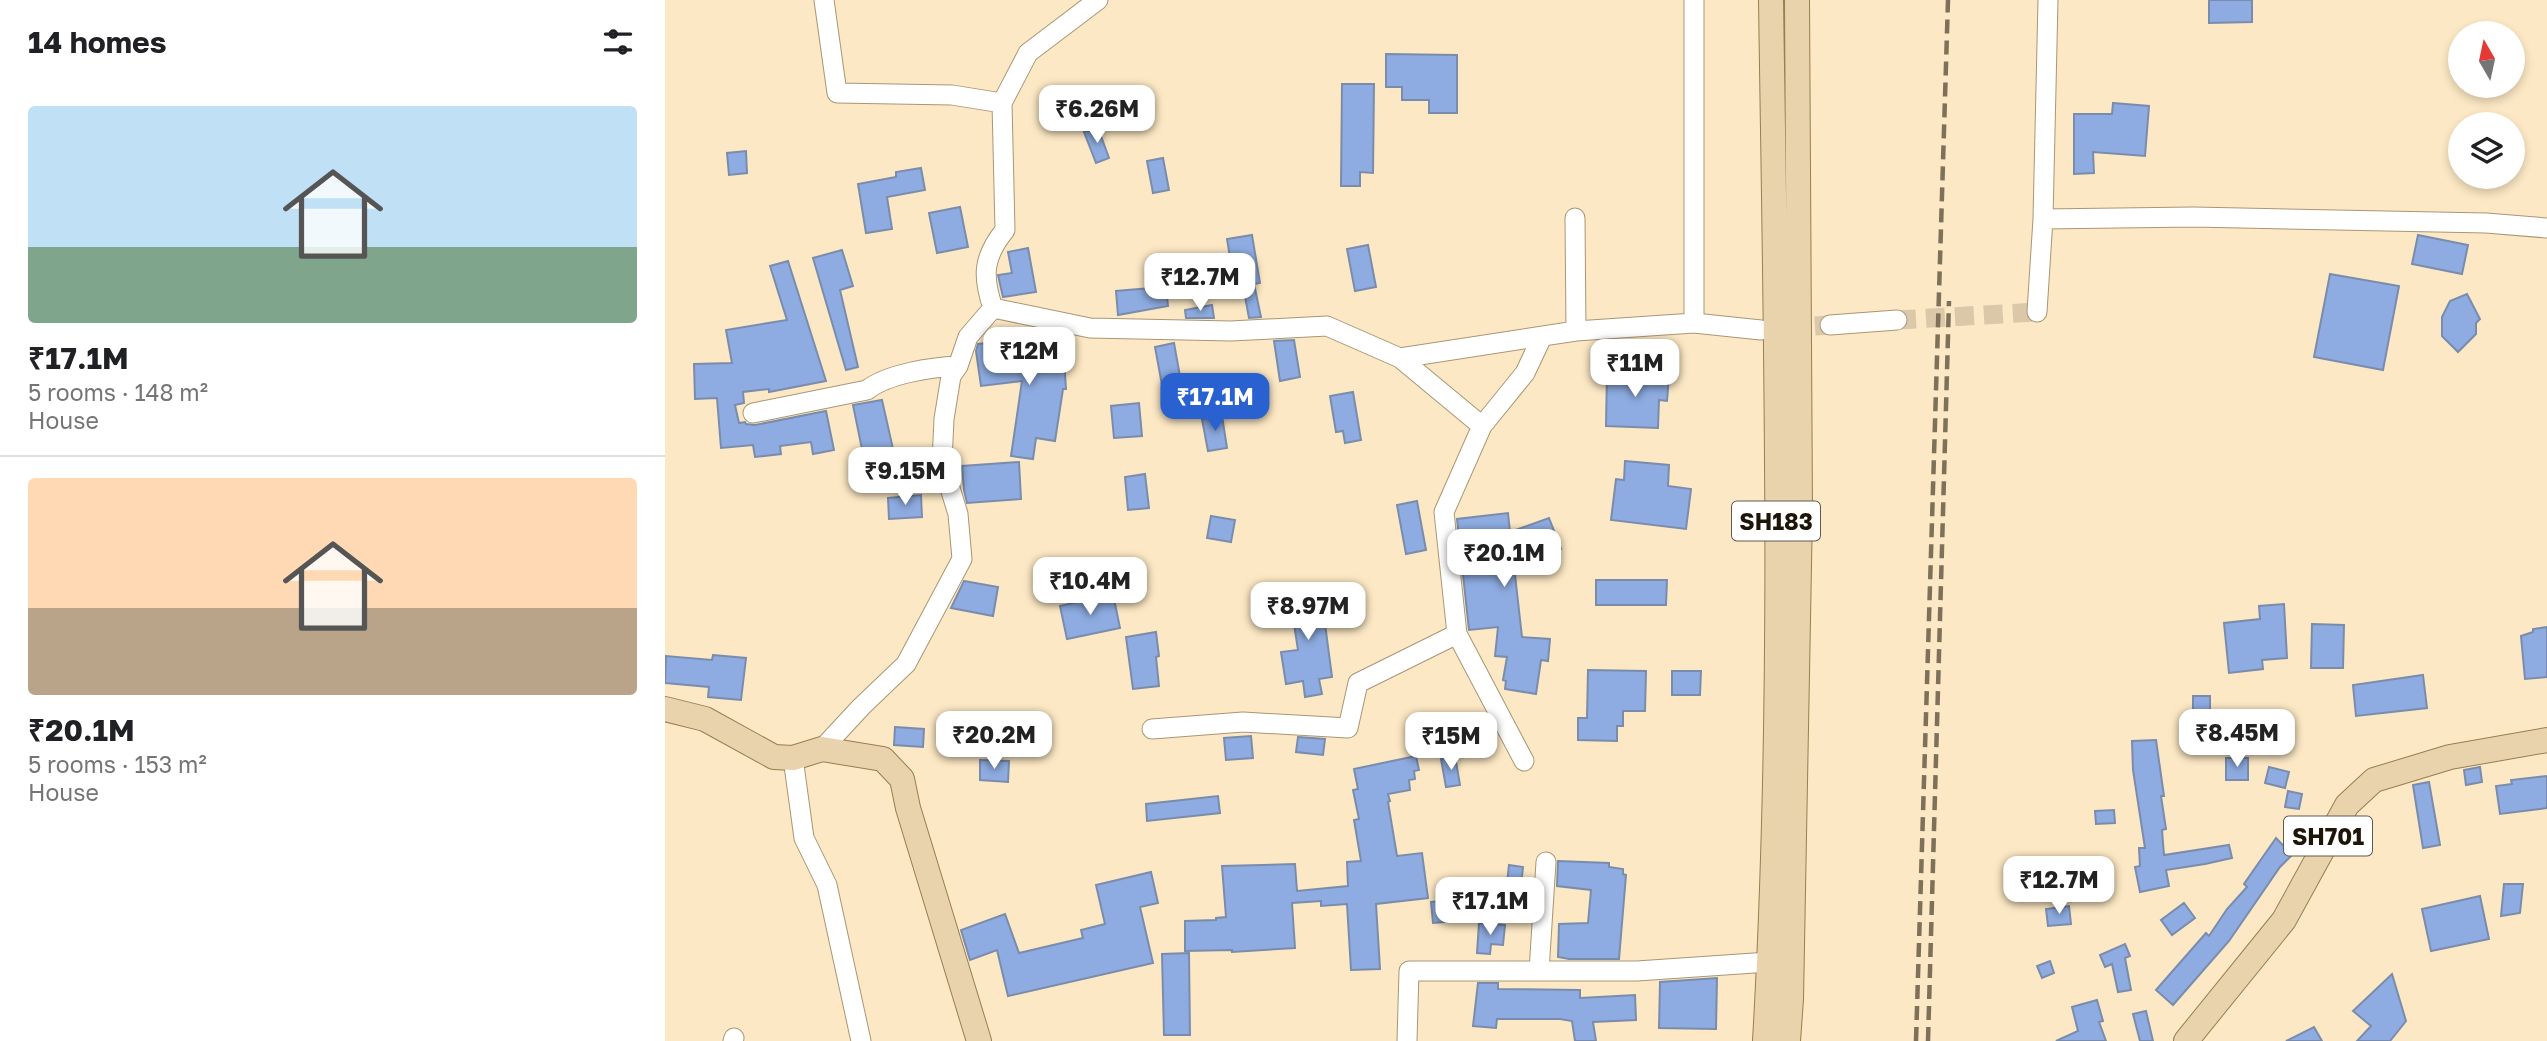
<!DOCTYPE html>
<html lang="en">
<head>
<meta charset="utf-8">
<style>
  :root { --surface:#fff; --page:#f2f2f2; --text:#202124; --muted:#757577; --line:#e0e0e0; --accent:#2962d0 }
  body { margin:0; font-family:"Golos Text",sans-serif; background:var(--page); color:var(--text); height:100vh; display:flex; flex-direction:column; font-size:26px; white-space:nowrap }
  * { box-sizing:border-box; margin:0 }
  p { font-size:23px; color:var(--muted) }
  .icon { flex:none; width:38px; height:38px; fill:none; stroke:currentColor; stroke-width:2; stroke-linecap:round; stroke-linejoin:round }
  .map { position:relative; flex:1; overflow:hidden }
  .drawer { display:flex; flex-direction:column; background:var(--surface); width:665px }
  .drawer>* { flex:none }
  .needle { width:46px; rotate:351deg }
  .buttons { position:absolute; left:1783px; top:21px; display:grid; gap:14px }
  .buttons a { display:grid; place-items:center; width:77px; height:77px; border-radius:50%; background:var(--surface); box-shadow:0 4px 10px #0003; font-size:35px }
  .price { position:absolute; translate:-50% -60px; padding:0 16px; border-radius:14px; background:#fff; color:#222; font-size:23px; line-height:46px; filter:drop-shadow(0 2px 4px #0008) }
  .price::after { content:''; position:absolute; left:50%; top:42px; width:21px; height:16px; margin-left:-10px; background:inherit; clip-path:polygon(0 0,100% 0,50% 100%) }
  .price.on { background:var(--accent); color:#fff }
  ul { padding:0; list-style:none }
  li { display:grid; align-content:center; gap:14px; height:371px; padding:0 28px }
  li+li { border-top:2px solid var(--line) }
  li span { display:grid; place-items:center; height:217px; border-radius:7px; color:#555 }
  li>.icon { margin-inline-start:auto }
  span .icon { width:126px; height:126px; fill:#fffc; stroke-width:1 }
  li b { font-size:30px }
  h2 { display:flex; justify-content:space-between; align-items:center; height:84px; padding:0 28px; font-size:30px }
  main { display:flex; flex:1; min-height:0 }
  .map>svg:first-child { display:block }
  .building { fill:#8eace1; stroke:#7a8cac; stroke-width:2 }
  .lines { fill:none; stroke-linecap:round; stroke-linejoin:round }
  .minor-tunnel { stroke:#dac8a8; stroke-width:19; stroke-dasharray:19 10; stroke-linecap:butt }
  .minor-casing { stroke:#a99674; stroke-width:21 }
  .major-casing { stroke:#987e50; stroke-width:26 }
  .minor { stroke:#fff; stroke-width:19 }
  .major { stroke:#e9d3ad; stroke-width:24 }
  .rail { stroke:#7d715a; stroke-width:4.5; stroke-dasharray:14 7; stroke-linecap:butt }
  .labels { text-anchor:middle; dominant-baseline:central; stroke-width:5; stroke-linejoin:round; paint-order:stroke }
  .shield { fill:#fff; stroke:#605b52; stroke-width:2 }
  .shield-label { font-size:23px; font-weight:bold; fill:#1c1508 }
</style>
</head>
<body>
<main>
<section class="drawer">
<h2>14 homes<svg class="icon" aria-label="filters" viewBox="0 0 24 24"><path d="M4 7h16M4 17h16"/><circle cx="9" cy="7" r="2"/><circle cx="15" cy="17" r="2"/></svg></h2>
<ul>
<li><span style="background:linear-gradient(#bfe0f5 65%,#7fa58c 0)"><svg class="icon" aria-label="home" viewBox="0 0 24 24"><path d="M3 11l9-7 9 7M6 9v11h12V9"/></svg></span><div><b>₹17.1M</b><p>5 rooms · 148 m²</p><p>House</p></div></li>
<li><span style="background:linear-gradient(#ffd9b3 60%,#b9a48a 0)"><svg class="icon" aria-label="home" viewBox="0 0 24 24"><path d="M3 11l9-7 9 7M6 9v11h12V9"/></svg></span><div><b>₹20.1M</b><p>5 rooms · 153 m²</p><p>House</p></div></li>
</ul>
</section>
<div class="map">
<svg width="1882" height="1041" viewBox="0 0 1882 1041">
  <rect width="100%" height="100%" fill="#fce8c4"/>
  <path class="building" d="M1544,0H1587V22L1544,23Z
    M721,54L792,55V113H764V100H737V87H721Z
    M677,84H709L708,173L695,172V186H676Z
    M1448,103L1484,106L1480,156L1428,152L1429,173L1409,174V114H1447Z
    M433,128L444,158L431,163L419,132Z
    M81,151L82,173L64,175L62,153Z
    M498,158L504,190L488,193L482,161Z
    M256,168L260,190L222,197L227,229L201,233L193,184L231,177V172Z
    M295,207L303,247L272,253L264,213Z
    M587,235L595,283L589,284L596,317L584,318L578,286L570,287L562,239Z
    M1753,235L1803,245L1797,274L1747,264Z
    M703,245L711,287L690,291L682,249Z
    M363,248L371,292L338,297L333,275L347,273L343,252Z
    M177,250L188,286L175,290L193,367L181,370L148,258Z
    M123,261L161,381L104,392V389L78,392L79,403L70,405L74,423L80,422L81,424L90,425L161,411L169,450L148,454L146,442L115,446L116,454L90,457L88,445L56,448L52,398L30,399L29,364L67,363L61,330L122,320L105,266Z
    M1665,274L1734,286L1718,370L1649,357Z
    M500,277L503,306L453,315L451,291L486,288L485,279Z
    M1802,294L1815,319L1811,323V334L1793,352L1777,336V317L1785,301Z
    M547,305L549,318H521L520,310Z
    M377,334L378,344L398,342L401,389H398L390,441L371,438L368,459L346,456L357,381L316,386L311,351L313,344L329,342L330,353L357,350L355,335Z
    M629,340L635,377L615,381L609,341Z
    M509,343L516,382L497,385L490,347Z
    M942,372L1004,375L1002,401L994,400L993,428L941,426Z
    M688,392L696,440L680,443L678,431L671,432L665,396Z
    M217,400L228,449L198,454L188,405Z
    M474,403L477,436L449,438L446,406Z
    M557,416L562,448L543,451L537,419Z
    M960,461L1004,465L1003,486L1026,489L1021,529L946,520L951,479L959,480Z
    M354,462L356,499L302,503L299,490L297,466Z
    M480,474L484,508L463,510L460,477Z
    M256,495L257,517L224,519L223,498Z
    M752,501L761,550L741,554L732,505Z
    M843,513L845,532L884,518L896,549L849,566L857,637L885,639L883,661L876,660L871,694L840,689L841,681L838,680L842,657L830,656L833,627L804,630L792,519Z
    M546,516L570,520L566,542L542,538Z
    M931,580H1002L1001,605H931Z
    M299,581L333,587L328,616L286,608Z
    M655,586L667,677L654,679L657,694L640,697L638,681L621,684L616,652L633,650L624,591Z
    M448,594L455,628L402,639L395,606Z
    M1619,604L1622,658L1597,660L1598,669L1564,673L1559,623L1595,619L1594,606Z
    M1647,624L1679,625L1678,668H1646Z
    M1882,627V677L1860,679L1856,636L1868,632V629Z
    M491,632L494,656L491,657L494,686L468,689L461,637Z
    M48,655L81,658L76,700L43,697L44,687L0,683L1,656L47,660Z
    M923,670L981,671L980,711H958V726H952V741L913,740V718H922Z
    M1007,671H1036L1035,695H1007Z
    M1758,675L1762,708L1691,716L1688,685Z
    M1528,696H1545V719L1528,720Z
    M230,727L259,729L258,747L229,745Z
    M586,736L588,758L561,760L559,738Z
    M633,737L660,739L658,755L631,752Z
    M1491,740L1499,796H1496L1501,829L1497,830L1499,855L1564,845L1567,858L1540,864L1501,870L1504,886L1475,892L1470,867L1475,866L1474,848H1480L1468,770L1467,741Z
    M751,756L754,770L749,771L750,779L744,780L745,790L723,794L725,801L723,802L732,856L757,853L763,898L711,904L715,969L686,970L682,904L656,906V901L627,903L630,948L567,952V950L520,951V921L551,920V918L561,917L557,866L630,864L632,891L683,886L682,862L696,861L689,820L694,819L688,790L693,789L689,769Z
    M790,756L795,785L781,787L776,759Z
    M1561,758H1583V780H1561Z
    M315,760L344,761L343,782L315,780Z
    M1604,767L1624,772L1620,788L1600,783Z
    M1815,767L1817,782L1801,785L1799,770Z
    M1882,776V808L1835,814L1831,786L1847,784L1846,780Z
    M1764,782L1775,845L1758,848L1748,785Z
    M1623,791L1637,794L1634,809L1620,807Z
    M553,796L555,813L482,821L481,804Z
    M1449,810L1450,823L1431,824L1430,811Z
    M1611,838L1627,855L1615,867L1564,941L1508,1005L1491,990L1541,933L1544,936L1562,909L1582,887L1579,884Z
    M893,861L944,863V867L958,869V874L961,875L954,959H904L893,957L894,924L923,923L926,890L892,886Z
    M844,865L858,867L854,904L840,902Z
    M486,872L493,903L475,907L488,963L343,996L332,950L305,960L296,930L340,914L354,953L418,938L416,930L440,924L431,885Z
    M1839,884H1858L1855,913L1836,916Z
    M1815,896L1824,939L1766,951L1757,909Z
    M791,900L793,921L768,923L766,902Z
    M1519,903L1530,918L1507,935L1496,920Z
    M1404,906L1406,924L1383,926L1381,909Z
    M814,923L840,925L838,945L826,944L825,954L812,953Z
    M1460,944L1465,956L1460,958L1466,990L1453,992L1447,964L1440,967L1435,955Z
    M524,953L525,1035H499L497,954Z
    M1385,961L1389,973L1377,978L1372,966Z
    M1727,974L1741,1021L1725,1041H1692L1706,1026L1688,1011Z
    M1052,978L1051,1029L994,1028L995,982Z
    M813,983H833V989L915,990V998L970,995L971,1020L928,1022L931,1041H910L907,1021L895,1019H832L831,1028L808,1026Z
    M1432,1000L1438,1021L1434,1022L1441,1041H1391L1413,1031L1407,1007Z
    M1481,1011L1488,1041H1475L1468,1014Z
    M1649,1027L1657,1041H1621Z"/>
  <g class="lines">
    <path class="minor-tunnel" d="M1232,320L1372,312
      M1121,328L1165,325"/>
    <defs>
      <path id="minor" d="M159,0L172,93L287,95L337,103
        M910,218L911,331
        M1378,219L1383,0
        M328,308L425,328L566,331L662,326L735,358L817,426
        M1372,312L1378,219L1529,217L1821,223L1882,228
        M1029,323V0
        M1165,325L1232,320
        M735,358L911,331L1029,323L1096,330
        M88,413L202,390C222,374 267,367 293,366
        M487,729L578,722L683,728L693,683L792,634
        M157,749L197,706L241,664L297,559L293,514L277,462L279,419L286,376L293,366L303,337L328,308C317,276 318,257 340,230L337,103L363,53L433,0
        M128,758L139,838L162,885L196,1041
        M859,761L792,634L779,512L817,426L860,373L877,337
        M874,971L881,862
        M68,1041L69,1038
        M742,1041L744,971H972L1104,962"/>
      <path id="major" d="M0,709L40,719L109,757L128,758L157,749L218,759L237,779L243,808L314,1041
        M1100,1041C1120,695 1111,347 1106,0
        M1123,1041L1126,999L1135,511L1132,0
        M1521,1041L1619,920L1682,805L1709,780L1785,757L1882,740"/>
    </defs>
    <use href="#minor" class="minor-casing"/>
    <use href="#major" class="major-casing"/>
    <use href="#minor" class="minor"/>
    <use href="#major" class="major"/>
    <path class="rail" d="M1251,1041L1283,0
      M1263,1041L1284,301"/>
  </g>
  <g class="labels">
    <g class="shield">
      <rect x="1067" y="501.5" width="88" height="39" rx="5"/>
      <rect x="1619" y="816.5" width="88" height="39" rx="5"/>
    </g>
    <g class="shield-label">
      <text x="1111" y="521">SH183</text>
      <text x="1663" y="836">SH701</text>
    </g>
  </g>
</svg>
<div class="buttons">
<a><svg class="needle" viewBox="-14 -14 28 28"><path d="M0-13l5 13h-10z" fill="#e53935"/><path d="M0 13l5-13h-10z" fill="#757577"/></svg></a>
<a><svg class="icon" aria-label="layers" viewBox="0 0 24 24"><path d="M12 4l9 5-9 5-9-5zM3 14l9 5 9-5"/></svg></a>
</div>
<b class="price" style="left:432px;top:145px">₹6.26M</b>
<b class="price" style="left:535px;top:313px">₹12.7M</b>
<b class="price" style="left:364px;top:387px">₹12M</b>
<b class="price" style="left:970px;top:399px">₹11M</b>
<b class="price on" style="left:550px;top:433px">₹17.1M</b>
<b class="price" style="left:240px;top:507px">₹9.15M</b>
<b class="price" style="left:839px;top:589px">₹20.1M</b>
<b class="price" style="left:425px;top:617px">₹10.4M</b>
<b class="price" style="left:643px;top:642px">₹8.97M</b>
<b class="price" style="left:1572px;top:769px">₹8.45M</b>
<b class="price" style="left:329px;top:771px">₹20.2M</b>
<b class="price" style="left:786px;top:772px">₹15M</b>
<b class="price" style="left:1394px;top:916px">₹12.7M</b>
<b class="price" style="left:825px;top:937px">₹17.1M</b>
</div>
</main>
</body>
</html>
